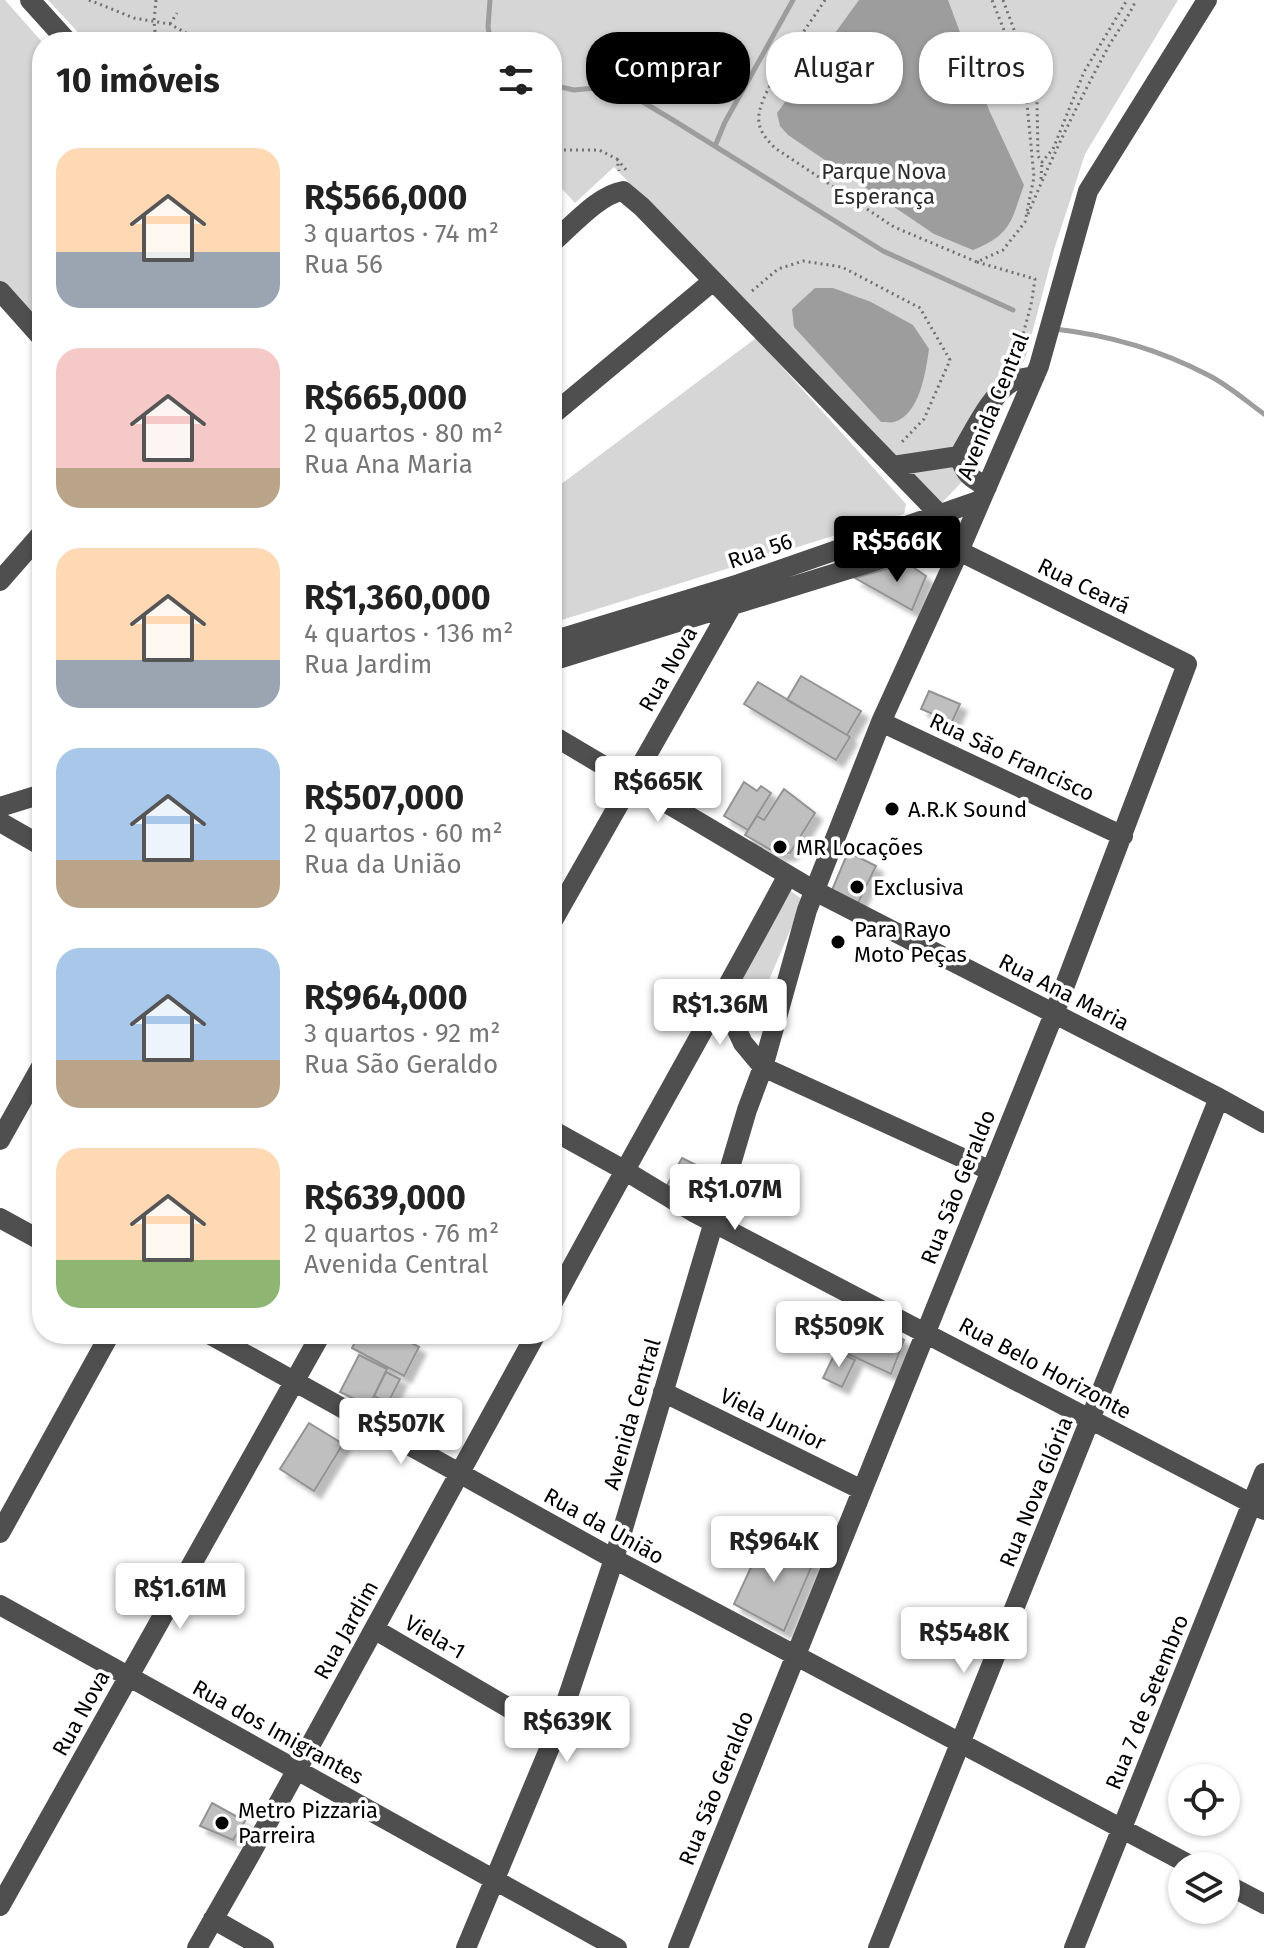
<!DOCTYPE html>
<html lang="pt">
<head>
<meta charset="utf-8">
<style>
  :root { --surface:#fff; --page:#f2f2f2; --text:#222; --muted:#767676; --accent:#000 }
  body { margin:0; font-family:"Fira Sans",sans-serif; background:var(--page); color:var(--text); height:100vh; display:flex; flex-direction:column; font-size:30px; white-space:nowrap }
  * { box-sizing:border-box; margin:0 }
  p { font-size:26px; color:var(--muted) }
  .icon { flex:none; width:44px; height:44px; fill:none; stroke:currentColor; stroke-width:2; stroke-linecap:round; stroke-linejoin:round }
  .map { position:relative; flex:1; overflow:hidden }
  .drawer { position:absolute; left:32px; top:32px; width:530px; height:1312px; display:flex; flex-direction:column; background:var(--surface); border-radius:32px; box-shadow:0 2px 6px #0004 }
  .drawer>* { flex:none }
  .banner { position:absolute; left:586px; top:32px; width:558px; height:72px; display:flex; gap:16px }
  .buttons { position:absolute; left:1168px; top:1764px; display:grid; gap:16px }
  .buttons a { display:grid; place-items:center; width:72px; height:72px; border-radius:50%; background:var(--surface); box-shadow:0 2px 6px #0004; font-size:40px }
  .price { position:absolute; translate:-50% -68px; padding:0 18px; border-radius:8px; background:#fff; color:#222; font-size:26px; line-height:52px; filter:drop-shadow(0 2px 4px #0008) }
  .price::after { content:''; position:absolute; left:50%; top:48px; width:24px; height:18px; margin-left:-12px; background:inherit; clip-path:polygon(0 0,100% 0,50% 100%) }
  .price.current { background:var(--accent); color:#fff }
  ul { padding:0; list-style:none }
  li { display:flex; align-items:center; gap:24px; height:200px; padding:0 24px }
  li span { display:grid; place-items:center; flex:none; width:224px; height:160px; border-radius:24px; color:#555 }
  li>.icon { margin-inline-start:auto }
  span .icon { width:96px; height:96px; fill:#fffc; stroke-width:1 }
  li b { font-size:34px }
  h2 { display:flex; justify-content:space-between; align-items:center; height:96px; padding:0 24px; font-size:34px }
  .pill { padding:0 28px; border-radius:32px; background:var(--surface); box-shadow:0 2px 6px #0004; font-size:28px; line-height:72px }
  .pill.current { background:var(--accent); color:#fff }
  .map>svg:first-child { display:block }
  .green { fill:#d6d6d6 }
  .water { fill:#9d9d9d }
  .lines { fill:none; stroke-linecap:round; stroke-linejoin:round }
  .stream { stroke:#9d9d9d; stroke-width:5 }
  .building { fill:#bfbfbf; stroke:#939393; stroke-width:2; filter:url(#shadow) }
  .path { stroke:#717171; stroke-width:3; stroke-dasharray:2 4; stroke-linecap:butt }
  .minor { stroke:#4f4f4f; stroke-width:20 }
  .poi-dot { fill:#000; stroke:#fff; stroke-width:3 }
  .labels { text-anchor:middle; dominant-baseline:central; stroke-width:7; stroke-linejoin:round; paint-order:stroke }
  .park-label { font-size:22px; fill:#2d2d2d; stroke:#fff }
  .street-label { font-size:22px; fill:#000; stroke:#fff }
  .poi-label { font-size:22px; fill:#000; stroke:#fff; text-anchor:start }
</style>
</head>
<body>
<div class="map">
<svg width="1264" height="1948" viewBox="0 0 1264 1948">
  <defs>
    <filter id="shadow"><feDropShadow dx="7" dy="7" stdDeviation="2" flood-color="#0004"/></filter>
  </defs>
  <rect width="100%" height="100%" fill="#fff"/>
  <path class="green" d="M0,0H5L42,42V330L0,282Z
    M48,0H1178L1085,154L1054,250L1026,356L975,468L938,507L614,167L575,203L552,178V42H87Z
    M756,338L906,504L904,514L552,623V491Z
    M791,891L803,900L752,1020L743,1006L741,979Z"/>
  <path class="water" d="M859,0H948L989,110L1024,185C1011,221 1012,234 973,250L934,234L788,135L780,126L777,113Z
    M815,288H833L871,302L913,325L929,349C926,370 920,415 894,422C890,423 886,422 881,422L794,327L792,309Z"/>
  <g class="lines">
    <path class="stream" d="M490,0L488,27L491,42
      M552,85L574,90L616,86L673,120L883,251L1013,310
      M715,146L725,122L793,0
      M1055,329C1108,335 1160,350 1208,375C1228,385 1246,401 1264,414"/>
  </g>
  <path class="building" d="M907,563L926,576L912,610L855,578Z
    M801,676L861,711L847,735L787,700Z
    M758,682L847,735L850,737L836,760L744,704Z
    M929,691L960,704L952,722L921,709Z
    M744,782L757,791L761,786L771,793L748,830L724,816Z
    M784,789L815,813L790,853L778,854L745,835L757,816L764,820Z
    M848,852L876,866L858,903L832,890Z
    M682,1158L708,1171L696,1203L666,1187Z
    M848,1310L904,1340L891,1374L833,1347Z
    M359,1334H395L419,1347L404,1376L352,1348Z
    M836,1351L855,1360L842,1387L823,1378Z
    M359,1355L387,1369L369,1406L340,1392Z
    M386,1372L400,1379L388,1403L374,1396Z
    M309,1423L343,1444L314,1491L280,1469Z
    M765,1537L813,1563L784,1631L734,1604Z
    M212,1803L245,1821L233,1840L200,1826Z"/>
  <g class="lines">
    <path class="path" d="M89,0L134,18L170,24L202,42
      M156,0L154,21L156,42
      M825,0C809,25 761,89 759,115C757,129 766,139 775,148L894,227L977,262L1003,250L1025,222L1034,177L1025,83L992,0
      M1003,0L1029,70L1037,102L1038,156L1042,162L1053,149L1084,72L1127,0
      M170,24L177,13
      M552,150H599L617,159L619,171
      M617,159L627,171
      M1041,179L1042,162
      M1028,214C1051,159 1077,105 1105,53C1114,35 1128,19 1136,0
      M977,262L1035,279L1031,305L1016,360
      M752,291L778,269L803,261L842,267L920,308L950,360L924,419L900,444"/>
    <path class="minor" d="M30,0L68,42
      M552,243C572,226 598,195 623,191L642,207L940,515
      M0,291L42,338
      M552,415L713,281
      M893,466L959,456
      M987,487C970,478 965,474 959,456C972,435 992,390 1016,380C1022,378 1029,377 1035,376
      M0,581L42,533
      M552,641L739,584L981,500
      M552,661L930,544L959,551L1187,664L1054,1014L678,1948
      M881,722L1123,836
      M552,735L815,891L1219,1098L1264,1123
      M0,807L42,794
      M0,822L42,846
      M552,922L731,607
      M722,998L743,1043L763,1067L991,1171
      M552,1130L624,1170L695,1213L1264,1510
      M0,1140L42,1065
      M0,1218L42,1241
      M552,1304C629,1160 711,1019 788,875
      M209,1334L614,1559L1192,1866
      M663,1392L862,1490
      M0,1533L110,1334
      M0,1605L617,1948
      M374,1629L555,1735
      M1226,1884L1264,1904
      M0,1906L321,1334
      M213,1919L264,1948
      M197,1948L250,1855L536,1334
      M466,1948L555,1735L614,1559L747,1110L763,1067L807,910L881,722L959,551L1039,366L1088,191L1207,0
      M878,1948L1219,1098
      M1074,1948L1264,1473"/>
  </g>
  <g class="poi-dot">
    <circle cx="892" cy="809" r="8"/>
    <circle cx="780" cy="847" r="8"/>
    <circle cx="857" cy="887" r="8"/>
    <circle cx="838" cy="942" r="8"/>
    <circle cx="222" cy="1823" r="8"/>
  </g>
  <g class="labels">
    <g class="park-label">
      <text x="884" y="171">Parque Nova<tspan x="884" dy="25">Esperança</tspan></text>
    </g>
    <g class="street-label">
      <text transform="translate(993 406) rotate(-68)">Avenida Central</text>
      <text transform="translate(760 551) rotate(-19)">Rua 56</text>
      <text transform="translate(1084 586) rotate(26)">Rua Ceará</text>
      <text transform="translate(668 669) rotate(-60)">Rua Nova</text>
      <text transform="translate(1012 757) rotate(25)">Rua São Francisco</text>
      <text transform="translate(1064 992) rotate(27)">Rua Ana Maria</text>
      <text transform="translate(958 1187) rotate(-68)">Rua São Geraldo</text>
      <text transform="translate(1045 1368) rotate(28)">Rua Belo Horizonte</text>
      <text transform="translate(632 1414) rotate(-74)">Avenida Central</text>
      <text transform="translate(773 1419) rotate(26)">Viela Junior</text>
      <text transform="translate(1036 1492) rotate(-68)">Rua Nova Glória</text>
      <text transform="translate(604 1526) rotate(29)">Rua da União</text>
      <text transform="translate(346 1630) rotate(-61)">Rua Jardim</text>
      <text transform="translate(435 1637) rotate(30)">Viela-1</text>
      <text transform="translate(1147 1702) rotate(-68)">Rua 7 de Setembro</text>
      <text transform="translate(81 1713) rotate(-61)">Rua Nova</text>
      <text transform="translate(278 1732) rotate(29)">Rua dos Imigrantes</text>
      <text transform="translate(716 1788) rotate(-68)">Rua São Geraldo</text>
    </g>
    <g class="poi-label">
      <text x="908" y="809">A.R.K Sound</text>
      <text x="796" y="847">MR Locações</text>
      <text x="873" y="887">Exclusiva</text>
      <text x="854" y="929">Para Rayo<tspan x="854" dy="25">Moto Peças</tspan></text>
      <text x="238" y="1810">Metro Pizzaria<tspan x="238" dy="25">Parreira</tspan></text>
    </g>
  </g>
</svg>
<div class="buttons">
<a><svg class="icon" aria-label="locate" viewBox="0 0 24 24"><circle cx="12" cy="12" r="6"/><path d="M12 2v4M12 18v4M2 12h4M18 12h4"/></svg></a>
<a><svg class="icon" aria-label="layers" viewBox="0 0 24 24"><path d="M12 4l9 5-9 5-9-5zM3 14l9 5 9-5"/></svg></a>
</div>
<b class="price current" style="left:897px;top:584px">R$566K</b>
<b class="price" style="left:658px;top:824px">R$665K</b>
<b class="price" style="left:720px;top:1047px">R$1.36M</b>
<b class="price" style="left:735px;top:1232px">R$1.07M</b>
<b class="price" style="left:839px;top:1369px">R$509K</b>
<b class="price" style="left:401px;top:1466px">R$507K</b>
<b class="price" style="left:774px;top:1584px">R$964K</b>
<b class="price" style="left:180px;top:1631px">R$1.61M</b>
<b class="price" style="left:964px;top:1675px">R$548K</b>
<b class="price" style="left:567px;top:1764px">R$639K</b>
<div class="banner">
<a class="pill current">Comprar</a>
<a class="pill">Alugar</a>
<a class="pill">Filtros</a>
</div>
<section class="drawer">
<h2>10 imóveis<svg class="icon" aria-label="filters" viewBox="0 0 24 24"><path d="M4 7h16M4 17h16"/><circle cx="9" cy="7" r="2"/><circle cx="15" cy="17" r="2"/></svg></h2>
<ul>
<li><span style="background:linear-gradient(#ffd9b3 65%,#9aa5b1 0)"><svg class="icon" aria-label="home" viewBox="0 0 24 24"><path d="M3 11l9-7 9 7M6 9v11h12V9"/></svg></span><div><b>R$566,000</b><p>3 quartos · 74 m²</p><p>Rua 56</p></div></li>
<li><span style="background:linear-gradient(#f6c9c9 75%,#b9a48a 0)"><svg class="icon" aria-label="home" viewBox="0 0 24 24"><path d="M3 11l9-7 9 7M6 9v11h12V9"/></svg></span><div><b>R$665,000</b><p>2 quartos · 80 m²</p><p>Rua Ana Maria</p></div></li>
<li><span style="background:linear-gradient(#ffd9b3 70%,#9aa5b1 0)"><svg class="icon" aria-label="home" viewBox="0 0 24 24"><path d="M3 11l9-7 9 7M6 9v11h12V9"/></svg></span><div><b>R$1,360,000</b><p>4 quartos · 136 m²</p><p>Rua Jardim</p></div></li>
<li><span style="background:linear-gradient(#a9c7e8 70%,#b9a48a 0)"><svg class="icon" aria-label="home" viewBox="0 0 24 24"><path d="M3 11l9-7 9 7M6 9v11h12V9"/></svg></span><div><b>R$507,000</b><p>2 quartos · 60 m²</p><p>Rua da União</p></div></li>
<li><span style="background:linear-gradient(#a9c7e8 70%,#b9a48a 0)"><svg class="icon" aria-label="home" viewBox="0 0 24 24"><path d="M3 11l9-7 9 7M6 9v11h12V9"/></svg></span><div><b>R$964,000</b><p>3 quartos · 92 m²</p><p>Rua São Geraldo</p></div></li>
<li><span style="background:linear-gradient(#ffd9b3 70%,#8fb573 0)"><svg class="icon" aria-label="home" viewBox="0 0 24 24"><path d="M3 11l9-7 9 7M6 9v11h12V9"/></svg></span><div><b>R$639,000</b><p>2 quartos · 76 m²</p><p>Avenida Central</p></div></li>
</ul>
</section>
</div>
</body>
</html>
